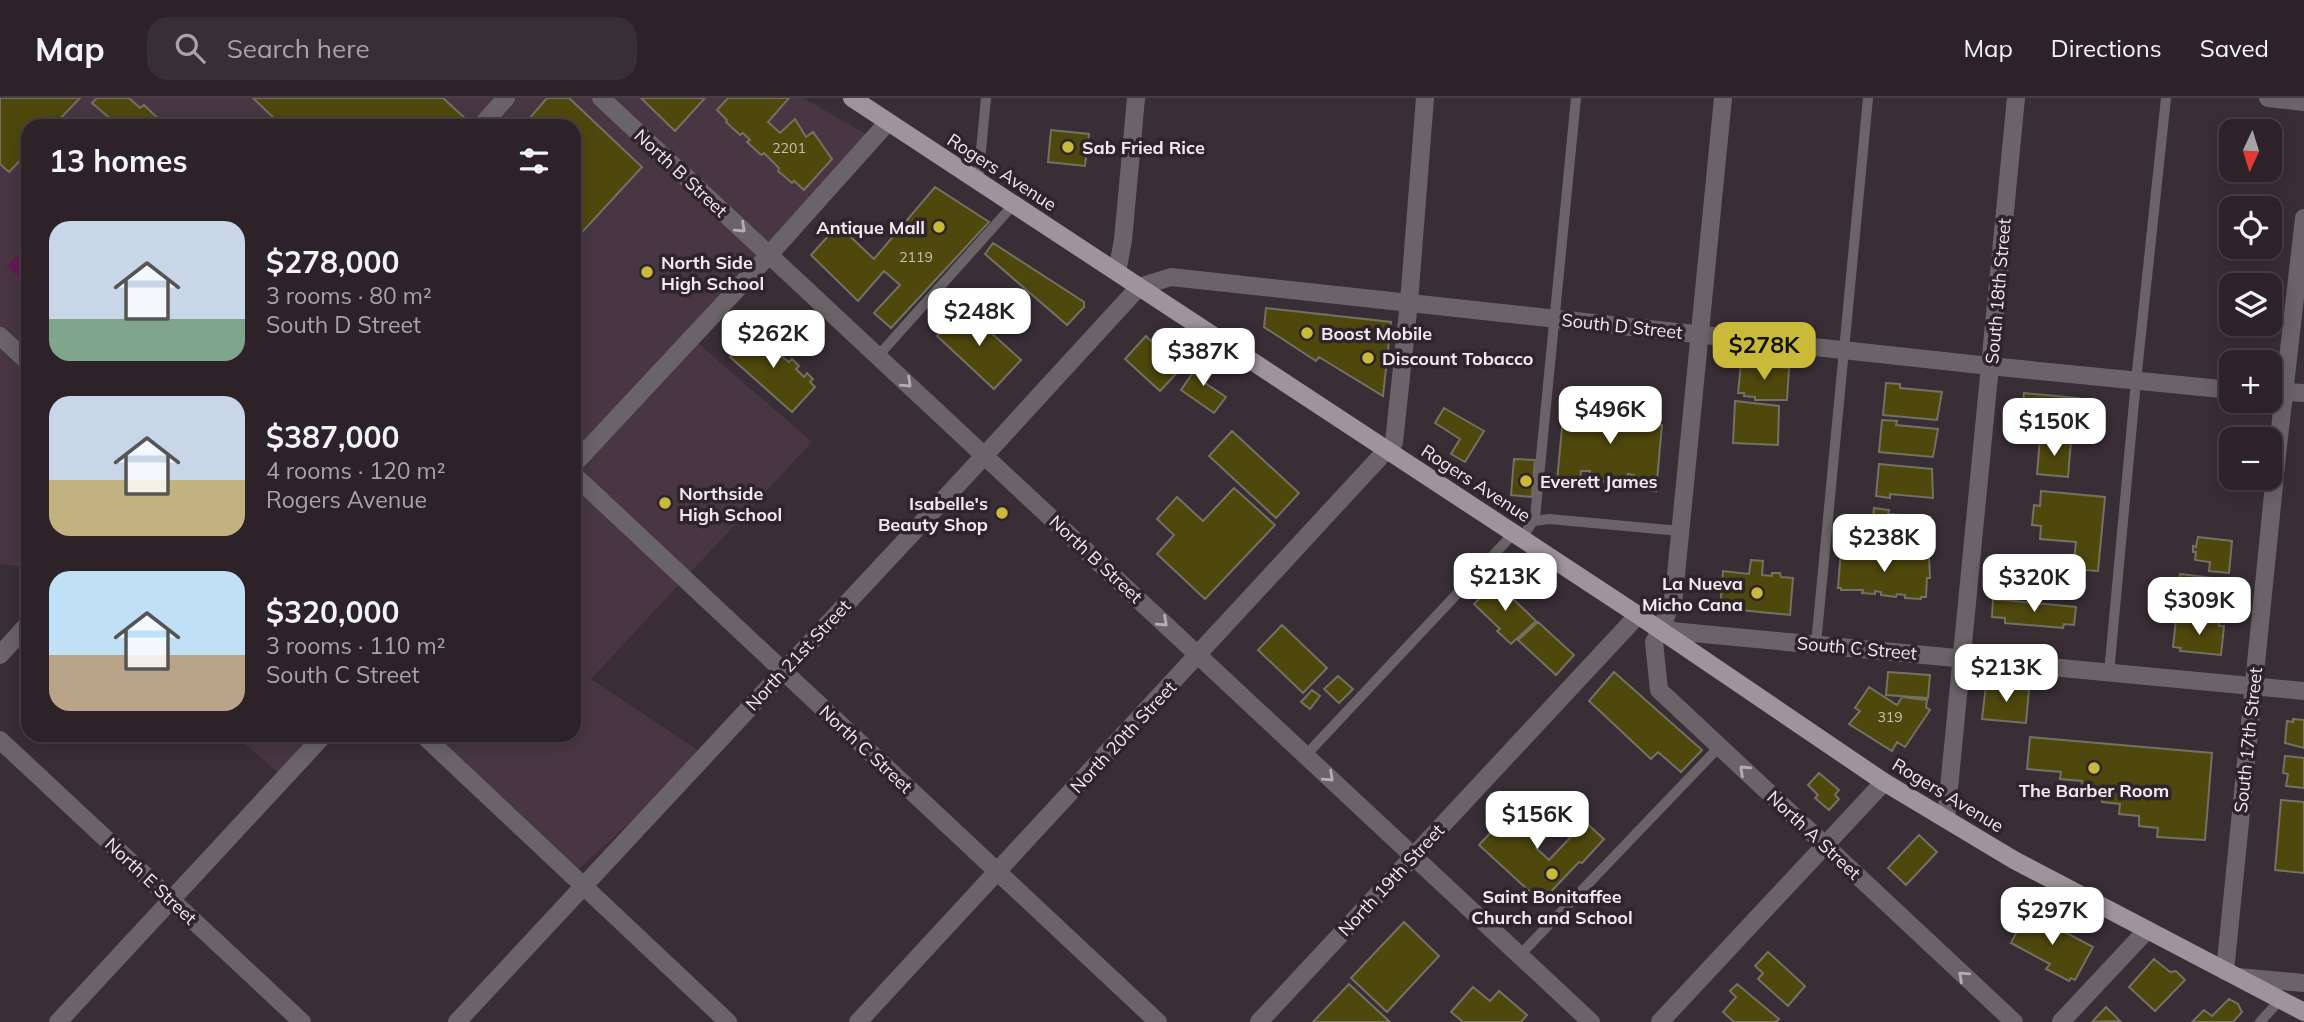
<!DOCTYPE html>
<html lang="en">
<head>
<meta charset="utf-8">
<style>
  :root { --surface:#2c2228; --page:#382f34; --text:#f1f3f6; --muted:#a6a4a8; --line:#483f45; --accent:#caba3a }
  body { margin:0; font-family:Mulish,sans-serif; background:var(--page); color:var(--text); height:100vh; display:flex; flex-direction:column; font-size:26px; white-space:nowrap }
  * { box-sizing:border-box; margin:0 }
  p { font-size:23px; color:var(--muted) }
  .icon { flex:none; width:38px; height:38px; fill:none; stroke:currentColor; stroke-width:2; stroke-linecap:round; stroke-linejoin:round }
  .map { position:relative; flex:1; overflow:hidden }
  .side { position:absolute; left:21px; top:21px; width:560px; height:623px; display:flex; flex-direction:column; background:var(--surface); border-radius:21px; box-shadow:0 4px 18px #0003,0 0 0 2px var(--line) }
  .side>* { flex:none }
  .needle { width:46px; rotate:184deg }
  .tools { position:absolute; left:2219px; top:21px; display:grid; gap:14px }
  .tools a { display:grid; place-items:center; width:63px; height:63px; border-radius:14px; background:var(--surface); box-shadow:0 4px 18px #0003,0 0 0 2px var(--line); font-size:35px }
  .price { position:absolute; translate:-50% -60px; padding:0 16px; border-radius:14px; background:#fff; color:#222; font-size:23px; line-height:46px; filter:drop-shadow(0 2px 4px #0008) }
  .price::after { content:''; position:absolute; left:50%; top:42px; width:21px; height:16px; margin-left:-10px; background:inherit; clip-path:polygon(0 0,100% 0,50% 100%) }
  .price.on { background:var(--accent); color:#111 }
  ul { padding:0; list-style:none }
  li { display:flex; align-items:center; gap:21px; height:175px; padding:0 28px }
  li span { display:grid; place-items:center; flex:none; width:196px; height:140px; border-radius:21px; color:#555 }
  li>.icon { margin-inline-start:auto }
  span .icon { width:84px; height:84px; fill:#fffc; stroke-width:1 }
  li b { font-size:30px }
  h2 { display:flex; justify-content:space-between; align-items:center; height:84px; padding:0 28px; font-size:30px }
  header { display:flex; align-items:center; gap:42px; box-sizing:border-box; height:98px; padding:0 35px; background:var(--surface); border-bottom:2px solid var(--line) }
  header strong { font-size:33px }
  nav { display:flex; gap:38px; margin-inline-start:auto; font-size:24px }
  .search { width:490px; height:63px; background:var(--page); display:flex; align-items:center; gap:18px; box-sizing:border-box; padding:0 24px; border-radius:21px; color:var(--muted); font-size:26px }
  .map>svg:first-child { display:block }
  .built { fill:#483742 }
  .garden { fill:#651954 }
  .building { fill:#4f480d; stroke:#737163; stroke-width:2 }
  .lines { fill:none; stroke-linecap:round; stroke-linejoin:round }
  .service { stroke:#6a6468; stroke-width:10 }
  .minor { stroke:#6a6468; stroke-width:18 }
  .tertiary { stroke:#6a6468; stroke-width:18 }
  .primary { stroke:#a0949c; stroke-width:18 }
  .oneway { stroke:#b4adb2 }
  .poi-dot { fill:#caba3a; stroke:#30242c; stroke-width:2.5 }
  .labels { text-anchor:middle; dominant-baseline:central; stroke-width:7; stroke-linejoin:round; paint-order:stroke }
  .number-label { font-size:14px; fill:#c8c1b6 }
  .poi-label { font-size:18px; font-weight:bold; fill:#f1e9ee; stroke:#30242c; text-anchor:start }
  .street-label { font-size:18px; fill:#f1e9ee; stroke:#30242c }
</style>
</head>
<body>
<header>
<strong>Map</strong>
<div class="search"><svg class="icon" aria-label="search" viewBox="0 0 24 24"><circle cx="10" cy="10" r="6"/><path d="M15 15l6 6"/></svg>Search here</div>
<nav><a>Map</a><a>Directions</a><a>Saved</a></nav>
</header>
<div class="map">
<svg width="2304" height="924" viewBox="0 0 2304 924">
  <rect width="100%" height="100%" fill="#3a2e36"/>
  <path class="built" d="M0,0H803L873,40L692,240L812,344L591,581L705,657L572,777L423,637H574V28H28V469L0,466Z
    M234,637H324L285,680Z"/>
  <path class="garden" d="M28,146V188L7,168Z"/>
  <path class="building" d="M0,0H80L53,28H28V54L9,74L0,66Z
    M97,0H129L140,10L144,7L165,27L119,28L92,5Z
    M253,0H443L467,22L462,28H282Z
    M547,0H569L642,69L574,143V28H523Z
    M641,0H705L675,33Z
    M728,0H789L768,24L780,35L795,21L806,39L813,34L832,61L804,92L794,83L792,85L778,73L779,70L764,55L761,57L747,44L750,42L743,35L740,37L726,24L727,22L717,12Z
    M1051,32L1089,36L1085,68L1048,64Z
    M935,89L989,124L891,230L874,215L900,187L884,173L858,203L811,157L838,127L874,161Z
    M993,145L1084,204V209L1067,227L985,156Z
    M964,210L1021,262L994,291L937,238Z
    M1266,210L1391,224L1383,298L1319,259L1316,263L1264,229Z
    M754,231L760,236L762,233L769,239L766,243L784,255L781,258L789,264L792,261L799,268L796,271L804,279L807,275L813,281L810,284L815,289L792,314L730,259Z
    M1146,238L1151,243L1153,240L1184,267L1160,293L1125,261Z
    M1201,263L1214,272L1205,285L1226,299L1214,315L1181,292Z
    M1741,266L1789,270L1787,302H1755V299L1744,298V295H1738Z
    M1886,285L1900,286V290L1942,294L1937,322L1883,317Z
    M2024,295L2078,300L2070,309L2078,310L2077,321L2069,320L2073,328L2056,327V330L2021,324Z
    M1593,298L1635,302L1633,325L1662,327L1656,393L1633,390L1634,377L1628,376L1627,386L1589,382L1590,373H1581L1580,385L1557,383L1563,319L1591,322Z
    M1735,303L1779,308L1778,347L1733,345Z
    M1444,310L1484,333L1465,364L1451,356L1460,341L1435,325Z
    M1882,322L1897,323L1896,327L1938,331L1933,359L1879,354Z
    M1232,333L1299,395L1276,420L1209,358Z
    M2040,340L2071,343L2068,379L2037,376Z
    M1514,361L1535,362L1532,399L1511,397Z
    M1879,366L1932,371L1933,400L1890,396V400L1876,398Z
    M1234,390L1275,427L1205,501L1157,456L1174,437L1157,421L1177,399L1203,423Z
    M2041,393L2105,399L2098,473L2073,471L2076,444L2040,441L2041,428L2032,427L2034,407L2040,408Z
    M1874,410L1889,412L1888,416L1930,419L1925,448L1871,442Z
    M2198,439L2232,443L2229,475L2209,473L2210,464L2195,462L2196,454H2193V448L2196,449Z
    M1841,451L1929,459L1930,480H1927L1926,499H1921V501L1905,500V497L1897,496L1896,499L1881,497V494L1875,493V496L1862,495L1863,492H1841V490H1838Z
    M1751,462L1763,463L1762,477L1772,478V475H1780L1781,479L1793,480L1790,517L1720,510L1723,473L1749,476Z
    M2180,476L2230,482L2226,518L2178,512V504H2172L2174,483H2179Z
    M1495,485L1501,491L1505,487L1510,491L1507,495L1536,523L1511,546L1497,533L1500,531L1474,506Z
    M1993,501L2076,509L2074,527L2064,526L2063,530L2005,525V520L1992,519Z
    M2184,521L2219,524V528H2224L2221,557L2180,553L2181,550L2173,549L2176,522H2184Z
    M1538,524L1574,557L1556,577L1518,542Z
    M1282,527L1327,570L1303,595L1258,552Z
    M1614,574L1702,652L1681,674L1658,654L1651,661L1589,603Z
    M1888,574L1930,577L1928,600L1886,597Z
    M1338,578L1353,591L1339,605L1324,591Z
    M1986,587L2029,592L2026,625L1982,621Z
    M1869,589L1897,607L1902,599L1927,602L1926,609L1930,612L1905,649L1897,644L1892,653L1849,626L1860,613L1855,610Z
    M1312,592L1320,598L1310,611L1301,604Z
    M2293,621L2304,622V650L2285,645L2287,623L2293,624Z
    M2030,639L2212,655L2205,742L2157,739L2158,730L2139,728V718L2119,716L2120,706L2102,704V694L2081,692L2082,683L2060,681L2061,674L2027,671Z
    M2285,658L2304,660V690L2286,688L2288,676L2283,675Z
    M1819,675L1839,692L1835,697L1839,701L1829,712L1815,700L1818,697L1808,687Z
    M2281,702L2304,704V775L2275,772Z
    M1520,703L1552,732L1536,750L1549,762L1585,724L1604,741L1582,765L1579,764L1541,804L1479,747Z
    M1919,737L1937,754L1906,787L1888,770Z
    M2027,814L2093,849L2075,882L2071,880L2069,883L2046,871L2050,866L2011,845Z
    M1404,824L1439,858L1387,914L1351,880Z
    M1768,854L1805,888L1788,908L1758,881L1763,875L1755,868Z
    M2154,861L2170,874L2176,873L2185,882L2155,913L2129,889Z
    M1349,886L1390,924H1313Z
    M1737,886L1779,921L1776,924H1734L1723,914L1736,899L1730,893Z
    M1473,889L1490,903L1499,893L1527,917L1521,924H1463L1451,914Z
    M2229,901L2238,906L2242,914L2233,924H2192L2204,912L2212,918Z
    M2106,909L2120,923L2092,924Z"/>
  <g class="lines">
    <path class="service" d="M978,83L986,0
      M878,258L1014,106
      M1534,423L1549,421L1680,433
      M1522,440L1535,420L1576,0
      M1816,546L1868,0
      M2109,575L2136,283L2166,0
      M1306,657L1514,435
      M1520,857L1719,649
      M2260,924L2280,902"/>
    <path class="minor" d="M1723,0L1674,497L1661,532L2304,593
      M2268,0L2304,4
      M481,28L506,0
      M0,238L28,264
      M574,366L769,157L888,24
      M574,377L1158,924
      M0,557L28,526
      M423,637L728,924
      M1946,721L2016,0
      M2225,873L2277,357L2304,120
      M2238,879L2304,885
      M58,924L324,637
      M457,924L985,357
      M858,924L1394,344L1409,204L1425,0
      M1259,924L1638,517
      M1660,924L1884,684
      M2061,924L2147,832"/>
    <path class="tertiary" d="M601,0L1591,924
      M1117,174L1123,142L1136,0
      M2270,293L2304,295
      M985,357L1139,189L1171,179L1990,268L2231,292
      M1661,532L1654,544L1659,592L2014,924
      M0,642L302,924"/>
    <path class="primary" d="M852,0L1638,517L1884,684L2014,762L2304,914"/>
  </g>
  <defs><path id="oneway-chevron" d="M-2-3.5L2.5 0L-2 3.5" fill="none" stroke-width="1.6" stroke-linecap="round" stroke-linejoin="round" transform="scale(1.75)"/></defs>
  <g class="oneway">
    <use href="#oneway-chevron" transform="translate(741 130) rotate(43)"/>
    <use href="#oneway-chevron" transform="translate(907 285) rotate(43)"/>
    <use href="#oneway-chevron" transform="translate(1163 524) rotate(43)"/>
    <use href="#oneway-chevron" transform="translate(1744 672) rotate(-137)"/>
    <use href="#oneway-chevron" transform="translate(1329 679) rotate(43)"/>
    <use href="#oneway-chevron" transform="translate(1963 878) rotate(-138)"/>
  </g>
  <g class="poi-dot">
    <circle cx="1068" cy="49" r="7"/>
    <circle cx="939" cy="129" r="7"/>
    <circle cx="647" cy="174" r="7"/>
    <circle cx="1307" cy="235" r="7"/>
    <circle cx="1368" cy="260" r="7"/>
    <circle cx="1526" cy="383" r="7"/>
    <circle cx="665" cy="405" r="7"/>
    <circle cx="1002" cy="415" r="7"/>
    <circle cx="1757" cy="495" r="7"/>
    <circle cx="2094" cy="670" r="7"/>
    <circle cx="1552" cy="776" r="7"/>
  </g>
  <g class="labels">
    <g class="number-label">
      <text x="789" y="50">2201</text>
      <text x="916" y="159">2119</text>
      <text x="1890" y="619">319</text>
    </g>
    <g class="poi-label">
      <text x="1082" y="49">Sab Fried Rice</text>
      <text x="925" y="129" text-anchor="end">Antique Mall</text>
      <text x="661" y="164">North Side<tspan x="661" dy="21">High School</tspan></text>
      <text x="1321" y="235">Boost Mobile</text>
      <text x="1382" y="260">Discount Tobacco</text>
      <text x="1540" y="383">Everett James</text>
      <text x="679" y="395">Northside<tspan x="679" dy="21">High School</tspan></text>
      <text x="988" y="405" text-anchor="end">Isabelle's<tspan x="988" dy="21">Beauty Shop</tspan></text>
      <text x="1743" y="485" text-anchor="end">La Nueva<tspan x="1743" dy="21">Micho Cana</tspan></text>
      <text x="2094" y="692" text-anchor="middle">The Barber Room</text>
      <text x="1552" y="798" text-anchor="middle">Saint Bonitaffee<tspan x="1552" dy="21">Church and School</tspan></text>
    </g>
    <g class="street-label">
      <text transform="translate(1002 74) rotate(33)">Rogers Avenue</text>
      <text transform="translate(681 75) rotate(43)">North B Street</text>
      <text transform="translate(1998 193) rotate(-85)">South 18th Street</text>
      <text transform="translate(1622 228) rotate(6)">South D Street</text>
      <text transform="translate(1476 385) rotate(33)">Rogers Avenue</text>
      <text transform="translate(1096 461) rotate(43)">North B Street</text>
      <text transform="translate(1857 550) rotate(5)">South C Street</text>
      <text transform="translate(798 557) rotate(-47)">North 21st Street</text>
      <text transform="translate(1123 639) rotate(-47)">North 20th Street</text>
      <text transform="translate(2248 642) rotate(-84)">South 17th Street</text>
      <text transform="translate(866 651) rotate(43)">North C Street</text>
      <text transform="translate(1948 697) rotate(31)">Rogers Avenue</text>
      <text transform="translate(1814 737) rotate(43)">North A Street</text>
      <text transform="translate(1391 782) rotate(-47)">North 19th Street</text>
      <text transform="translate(151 783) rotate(43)">North E Street</text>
    </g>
  </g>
</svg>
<div class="tools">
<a><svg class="needle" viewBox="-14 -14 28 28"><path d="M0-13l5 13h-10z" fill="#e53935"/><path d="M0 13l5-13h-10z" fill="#a6a4a8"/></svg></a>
<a><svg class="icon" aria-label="locate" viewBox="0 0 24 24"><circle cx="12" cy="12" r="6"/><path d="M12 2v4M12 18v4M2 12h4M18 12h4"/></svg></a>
<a><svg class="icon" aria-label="layers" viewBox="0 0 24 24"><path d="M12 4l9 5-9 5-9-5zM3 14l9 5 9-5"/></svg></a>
<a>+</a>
<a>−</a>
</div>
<b class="price" style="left:979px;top:250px">$248K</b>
<b class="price" style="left:773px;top:272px">$262K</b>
<b class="price on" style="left:1764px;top:284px">$278K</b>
<b class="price" style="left:1203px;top:290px">$387K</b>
<b class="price" style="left:1610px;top:348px">$496K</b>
<b class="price" style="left:2054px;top:360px">$150K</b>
<b class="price" style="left:1884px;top:476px">$238K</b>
<b class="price" style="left:1505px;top:515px">$213K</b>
<b class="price" style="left:2034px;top:516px">$320K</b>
<b class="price" style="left:2199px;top:539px">$309K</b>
<b class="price" style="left:2006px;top:606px">$213K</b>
<b class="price" style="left:1537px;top:753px">$156K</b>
<b class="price" style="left:2052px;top:849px">$297K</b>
<section class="side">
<h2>13 homes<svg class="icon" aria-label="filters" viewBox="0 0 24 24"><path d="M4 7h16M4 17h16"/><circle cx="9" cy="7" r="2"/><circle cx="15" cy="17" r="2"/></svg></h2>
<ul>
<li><span style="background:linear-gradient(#c9d6e8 70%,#7fa58c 0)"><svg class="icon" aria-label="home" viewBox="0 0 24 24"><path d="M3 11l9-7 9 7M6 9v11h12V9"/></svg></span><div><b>$278,000</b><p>3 rooms · 80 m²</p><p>South D Street</p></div></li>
<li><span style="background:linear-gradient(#c9d6e8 60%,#c2b280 0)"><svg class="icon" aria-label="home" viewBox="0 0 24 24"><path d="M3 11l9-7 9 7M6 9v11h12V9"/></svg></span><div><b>$387,000</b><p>4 rooms · 120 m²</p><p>Rogers Avenue</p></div></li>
<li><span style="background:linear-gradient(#bfe0f5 60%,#b9a48a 0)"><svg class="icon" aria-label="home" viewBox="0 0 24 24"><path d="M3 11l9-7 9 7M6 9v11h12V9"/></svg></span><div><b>$320,000</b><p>3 rooms · 110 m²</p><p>South C Street</p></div></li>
</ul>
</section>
</div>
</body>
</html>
